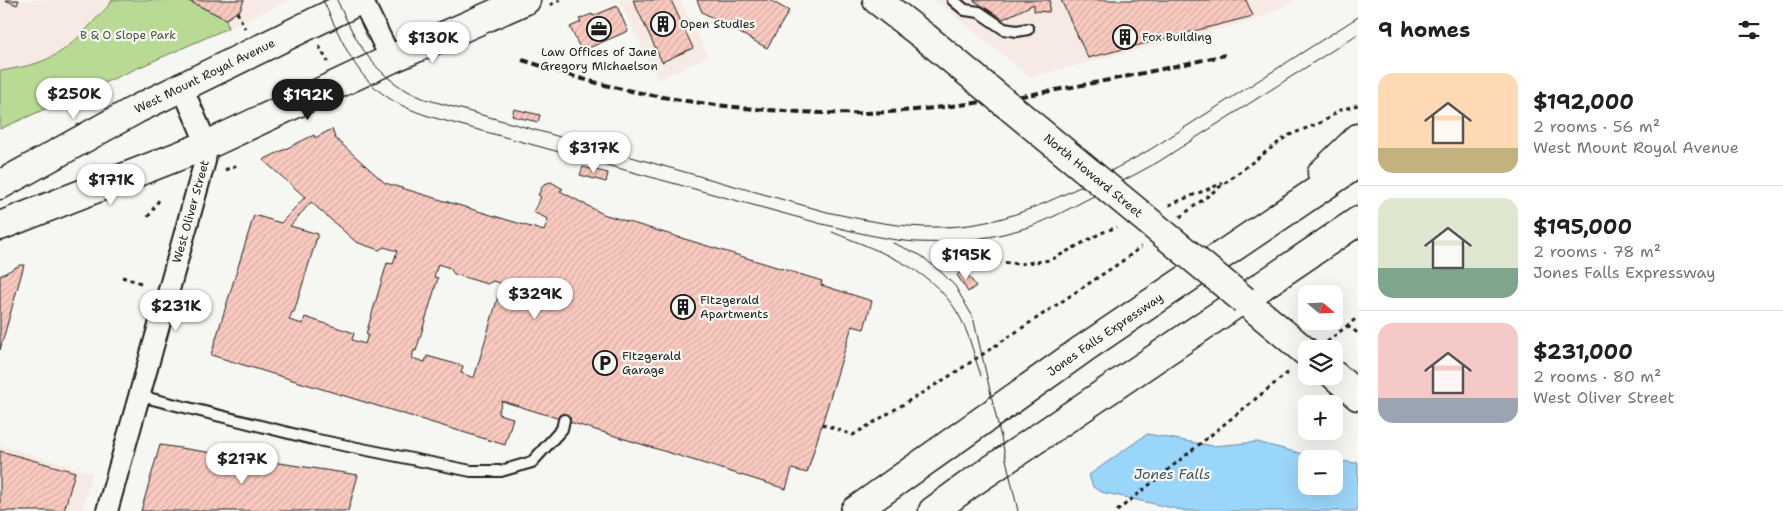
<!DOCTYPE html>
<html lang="en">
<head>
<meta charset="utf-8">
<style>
  :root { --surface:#fff; --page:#f6f6f6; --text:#202124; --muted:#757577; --line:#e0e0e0; --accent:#1c1c1c }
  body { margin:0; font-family:"Shantell Sans",sans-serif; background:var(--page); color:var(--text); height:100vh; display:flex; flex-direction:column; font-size:19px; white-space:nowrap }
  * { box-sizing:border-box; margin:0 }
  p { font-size:16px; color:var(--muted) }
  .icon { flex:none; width:28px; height:28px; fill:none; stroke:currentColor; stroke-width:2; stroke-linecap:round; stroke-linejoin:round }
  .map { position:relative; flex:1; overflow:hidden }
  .details { display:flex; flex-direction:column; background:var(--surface); width:425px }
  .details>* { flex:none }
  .needle { width:32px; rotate:109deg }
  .controls { position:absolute; left:1298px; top:285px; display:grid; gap:10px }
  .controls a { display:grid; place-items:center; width:45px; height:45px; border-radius:10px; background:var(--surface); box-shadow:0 5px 20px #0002; font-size:25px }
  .price { position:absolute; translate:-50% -42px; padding:0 11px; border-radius:18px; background:#fff; color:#222; font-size:16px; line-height:32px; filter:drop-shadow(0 1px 2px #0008) }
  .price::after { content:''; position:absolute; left:50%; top:30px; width:15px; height:11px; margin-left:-8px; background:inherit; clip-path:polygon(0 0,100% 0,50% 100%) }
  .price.active { background:var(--accent); color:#fff }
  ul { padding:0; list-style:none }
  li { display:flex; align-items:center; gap:15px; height:125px; padding:0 20px }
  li+li { border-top:1px solid var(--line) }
  li span { display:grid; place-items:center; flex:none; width:140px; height:100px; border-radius:15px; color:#555 }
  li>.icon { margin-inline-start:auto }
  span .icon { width:60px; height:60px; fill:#fffc; stroke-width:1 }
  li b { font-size:21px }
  h2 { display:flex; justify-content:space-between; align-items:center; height:60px; padding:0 20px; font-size:21px }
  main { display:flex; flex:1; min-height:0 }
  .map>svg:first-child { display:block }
  .built { fill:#f7e9e3 }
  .green { fill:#b8da94; stroke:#6a7b58 }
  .water { fill:#9ad5fa; stroke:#688ba1 }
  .building { fill:url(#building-hatch); stroke:#1c1c1c; fill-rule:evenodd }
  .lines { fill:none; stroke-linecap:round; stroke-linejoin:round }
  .service-casing { stroke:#1c1c1c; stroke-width:14 }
  .minor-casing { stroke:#1c1c1c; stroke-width:24 }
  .secondary-casing { stroke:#1c1c1c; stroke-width:31 }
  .primary-casing { stroke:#1c1c1c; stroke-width:31 }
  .motorway-casing { stroke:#1c1c1c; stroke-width:31 }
  .path { stroke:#1c1c1c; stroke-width:3; stroke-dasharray:4 4; stroke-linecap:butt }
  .service { stroke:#f6f6f2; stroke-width:10 }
  .minor { stroke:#f6f6f2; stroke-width:20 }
  .secondary { stroke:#f6f6f2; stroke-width:28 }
  .primary { stroke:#f6f6f2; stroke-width:28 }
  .motorway { stroke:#f6f6f2; stroke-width:28 }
  .tram { stroke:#1c1c1c; stroke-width:1 }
  .rail { stroke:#1c1c1c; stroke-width:4; stroke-dasharray:8 4; stroke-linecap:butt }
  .primary-bridge-casing { stroke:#1c1c1c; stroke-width:31; stroke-linecap:butt }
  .primary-bridge { stroke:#f6f6f2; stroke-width:28 }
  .labels { text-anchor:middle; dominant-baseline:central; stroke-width:4.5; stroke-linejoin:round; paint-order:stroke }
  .poi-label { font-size:12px; fill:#1c1c1c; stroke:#f6f6f2; text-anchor:start }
  .park-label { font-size:12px; fill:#4b5540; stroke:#f6f6f2 }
  .street-label { font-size:12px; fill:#1c1c1c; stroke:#f6f6f2 }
  .water-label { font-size:14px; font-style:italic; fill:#42545f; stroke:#f6f6f2 }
</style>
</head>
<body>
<main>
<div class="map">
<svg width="1358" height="511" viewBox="0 0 1358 511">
  <defs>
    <pattern id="building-hatch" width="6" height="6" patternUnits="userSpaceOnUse" patternTransform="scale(1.25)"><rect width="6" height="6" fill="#facac0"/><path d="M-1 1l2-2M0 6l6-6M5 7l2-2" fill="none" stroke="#d6ada4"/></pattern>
  </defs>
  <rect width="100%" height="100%" fill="#f6f6f2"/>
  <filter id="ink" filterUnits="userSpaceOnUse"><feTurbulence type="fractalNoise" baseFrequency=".02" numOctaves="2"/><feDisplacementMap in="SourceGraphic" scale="10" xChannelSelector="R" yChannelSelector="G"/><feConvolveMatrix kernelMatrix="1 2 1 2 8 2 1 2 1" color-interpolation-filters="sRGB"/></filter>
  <g filter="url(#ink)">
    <path class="built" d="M0,0H290L0,130Z
      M619,0H680L708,56L658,80Z
      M935,0H1296L1255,20L1030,77Z
      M0,445L92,473L81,511H0Z"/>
    <path class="green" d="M112,0H187L226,19L228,28L0,129V71C46,64 63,56 94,21C100,14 108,8 112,0Z"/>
    <path class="water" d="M1147,434L1213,446L1257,442L1303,454L1329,459H1306V486H1334V460L1355,463L1358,462V511H1186L1101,492L1093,487L1089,475Z"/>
    <path class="building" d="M5,0H19L17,5Z
      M187,0H244L240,10L226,19Z
      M633,0H671L693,48L662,62Z
      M697,0H770L789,11L767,48L702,12Z
      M973,0H1050L1049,12L1034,11V4L1003,19Z
      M1061,0H1246L1253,16L1088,58Z
      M617,6L628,31L584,50L579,46L570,27L581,22L579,19L592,14L593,16Z
      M514,109L540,115L538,122L512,116Z
      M332,129L335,138L385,183L544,231L548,219L533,212L541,197L538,195L544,184L551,182L563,189L560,191L603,214L822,281L821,285L872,301L864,329L852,326L807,473L792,469L786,489L502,401L498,414L513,418L505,445L211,355L254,215L281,223L305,197L263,160L314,135L315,138ZM311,202L356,242L379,250L384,247L397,251L393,264L387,263L366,334L368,335L365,344L352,340L354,333L305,317L303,324L289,320L292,312H294L318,234L290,226ZM438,264L450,268L454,274L487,284L493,281L506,285L501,298L498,297L474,378L461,373L463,366L427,356L425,362L412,358L414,350L416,351L438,278L434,277Z
      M583,167L608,173L606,182L580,175Z
      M20,265H24L0,350V276Z
      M964,270L976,286L968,292L957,275Z
      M160,445L358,475L348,511H141Z
      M0,451L75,472L64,511H0Z"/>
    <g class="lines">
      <defs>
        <path id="service" d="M953,0L965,10L979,12L1004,29L1017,31L1028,29
          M140,396L313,439L471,471H501L532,462L562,429L564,420"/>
        <g id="minor">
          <path d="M362,0L391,59"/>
          <path id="s1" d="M107,511L205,161L207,145L182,87"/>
        </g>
        <g id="secondary">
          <path id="s2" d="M0,185L137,109L360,0"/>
          <path d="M0,226L207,145L391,59L526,0"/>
        </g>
        <path id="primary" d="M877,0L925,37
          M1244,300L1306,352
          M1334,375L1358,396"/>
        <g id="motorway">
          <path d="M1322,173L1358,138"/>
          <path id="s3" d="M855,511L1083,349L1358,163"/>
          <path d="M933,511L967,486L1358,221"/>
        </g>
      </defs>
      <use href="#service" class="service-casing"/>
      <use href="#minor" class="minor-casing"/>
      <use href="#secondary" class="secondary-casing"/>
      <use href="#primary" class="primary-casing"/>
      <use href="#motorway" class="motorway-casing"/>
      <path class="path" d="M550,5L560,0
        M237,12L245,28
        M319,46L328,62
        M225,170L237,165
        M1169,205L1223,183
        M148,217L159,200
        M1180,217L1287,136L1324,121L1340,110L1358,105
        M973,259L1018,264L1051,260L1101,233L1117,227
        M122,277L141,283
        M1347,326L1358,333
        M1327,342L1358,317
        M822,424L853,435L953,374L1121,262L1141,247
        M1117,511L1290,371"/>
      <use href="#service" class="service"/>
      <use href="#minor" class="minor"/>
      <use href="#secondary" class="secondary"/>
      <use href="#primary" class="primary"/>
      <use href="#motorway" class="motorway"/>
      <path class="tram" d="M323,0C352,63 363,97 435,118L822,224C853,231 884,240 916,242C955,244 995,238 1032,226C1050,219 1067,210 1084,201C1109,188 1133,176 1158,162L1358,34
        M337,0C358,46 376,80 425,99L827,212C864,220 901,228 939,227C993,227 1036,208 1084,185C1106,173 1129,162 1151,149L1358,17
        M832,232C883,253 939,270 964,325C971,341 975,359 981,376
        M893,243L920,255L941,272L955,286L973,317L1018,511"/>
      <path class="rail" d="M522,60C540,65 558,72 576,77C653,100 741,110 822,113C882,115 943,108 1003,99C1078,87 1151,72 1225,55"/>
      <defs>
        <g id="primary-bridge">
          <path id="s4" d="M925,37L1244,300"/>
        </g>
      </defs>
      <use href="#primary-bridge" class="primary-bridge-casing"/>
      <use href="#primary-bridge" class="primary-bridge"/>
    </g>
  </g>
  <defs>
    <symbol id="building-ring" viewBox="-11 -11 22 22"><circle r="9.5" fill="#f6f6f2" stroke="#1c1c1c" stroke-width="1.5"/><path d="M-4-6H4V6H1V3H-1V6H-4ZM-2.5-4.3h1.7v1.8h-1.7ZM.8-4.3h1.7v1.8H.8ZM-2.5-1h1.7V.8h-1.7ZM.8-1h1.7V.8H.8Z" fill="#1c1c1c"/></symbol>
    <symbol id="office-ring" viewBox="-11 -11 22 22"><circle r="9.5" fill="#f6f6f2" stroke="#1c1c1c" stroke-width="1.5"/><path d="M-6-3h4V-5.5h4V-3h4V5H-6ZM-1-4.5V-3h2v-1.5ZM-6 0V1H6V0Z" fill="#1c1c1c"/></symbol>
    <symbol id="parking-ring" viewBox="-11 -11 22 22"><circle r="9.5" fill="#f6f6f2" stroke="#1c1c1c" stroke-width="1.5"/><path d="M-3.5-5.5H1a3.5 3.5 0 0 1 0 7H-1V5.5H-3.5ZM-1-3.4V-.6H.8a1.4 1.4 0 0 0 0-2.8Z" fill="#1c1c1c"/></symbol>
  </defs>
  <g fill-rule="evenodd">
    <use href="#building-ring" x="649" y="10" width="28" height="28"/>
    <use href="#office-ring" x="585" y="15" width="28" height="28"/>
    <use href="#building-ring" x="1111" y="23" width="28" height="28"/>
    <use href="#building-ring" x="669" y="293" width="28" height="28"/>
    <use href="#parking-ring" x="591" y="349" width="28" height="28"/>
  </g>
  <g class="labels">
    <g class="poi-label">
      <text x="680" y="24">Open Studies</text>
      <text x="1142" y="37">Fox Building</text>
      <text x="599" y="52" text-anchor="middle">Law Offices of Jane<tspan x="599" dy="14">Gregory Michaelson</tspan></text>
      <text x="700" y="300">Fitzgerald<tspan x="700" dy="14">Apartments</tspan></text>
      <text x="622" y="356">Fitzgerald<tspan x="622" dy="14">Garage</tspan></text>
    </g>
    <g class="park-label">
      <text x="128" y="35">B &amp; O Slope Park</text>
    </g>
    <g class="street-label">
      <text stroke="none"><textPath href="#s2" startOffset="232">West Mount Royal Avenue</textPath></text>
      <text stroke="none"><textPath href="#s4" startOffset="218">North Howard Street</textPath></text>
      <text stroke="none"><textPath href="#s1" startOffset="311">West Oliver Street</textPath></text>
      <text stroke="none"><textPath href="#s3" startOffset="306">Jones Falls Expressway</textPath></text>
    </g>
    <g class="water-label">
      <text x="1172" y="474">Jones Falls</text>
    </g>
  </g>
</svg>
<div class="controls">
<a><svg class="needle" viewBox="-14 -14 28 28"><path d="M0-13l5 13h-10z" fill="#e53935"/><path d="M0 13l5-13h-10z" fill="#757577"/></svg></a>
<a><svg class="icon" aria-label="layers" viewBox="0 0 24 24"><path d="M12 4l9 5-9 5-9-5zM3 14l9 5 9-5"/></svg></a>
<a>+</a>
<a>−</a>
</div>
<b class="price" style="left:433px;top:64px">$130K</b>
<b class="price" style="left:74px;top:120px">$250K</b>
<b class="price active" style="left:308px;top:121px">$192K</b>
<b class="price" style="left:594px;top:174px">$317K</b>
<b class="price" style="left:111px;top:206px">$171K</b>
<b class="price" style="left:966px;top:281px">$195K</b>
<b class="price" style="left:535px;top:320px">$329K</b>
<b class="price" style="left:176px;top:332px">$231K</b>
<b class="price" style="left:242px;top:485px">$217K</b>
</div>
<section class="details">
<h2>9 homes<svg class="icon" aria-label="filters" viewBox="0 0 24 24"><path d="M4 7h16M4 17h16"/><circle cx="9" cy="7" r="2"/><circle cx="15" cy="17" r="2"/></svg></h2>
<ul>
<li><span style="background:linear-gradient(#ffd9b3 75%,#c2b280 0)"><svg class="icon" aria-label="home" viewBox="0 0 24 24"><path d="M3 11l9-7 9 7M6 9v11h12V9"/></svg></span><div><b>$192,000</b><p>2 rooms · 56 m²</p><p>West Mount Royal Avenue</p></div></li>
<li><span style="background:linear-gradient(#dfe7d0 70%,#7fa58c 0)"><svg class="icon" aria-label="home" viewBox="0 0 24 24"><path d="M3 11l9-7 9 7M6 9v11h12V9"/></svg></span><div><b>$195,000</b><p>2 rooms · 78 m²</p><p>Jones Falls Expressway</p></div></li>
<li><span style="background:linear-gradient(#f6c9c9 75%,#9aa5b1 0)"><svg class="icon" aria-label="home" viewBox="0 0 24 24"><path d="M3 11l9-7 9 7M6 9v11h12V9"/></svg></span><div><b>$231,000</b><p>2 rooms · 80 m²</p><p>West Oliver Street</p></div></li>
</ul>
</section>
</main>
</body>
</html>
